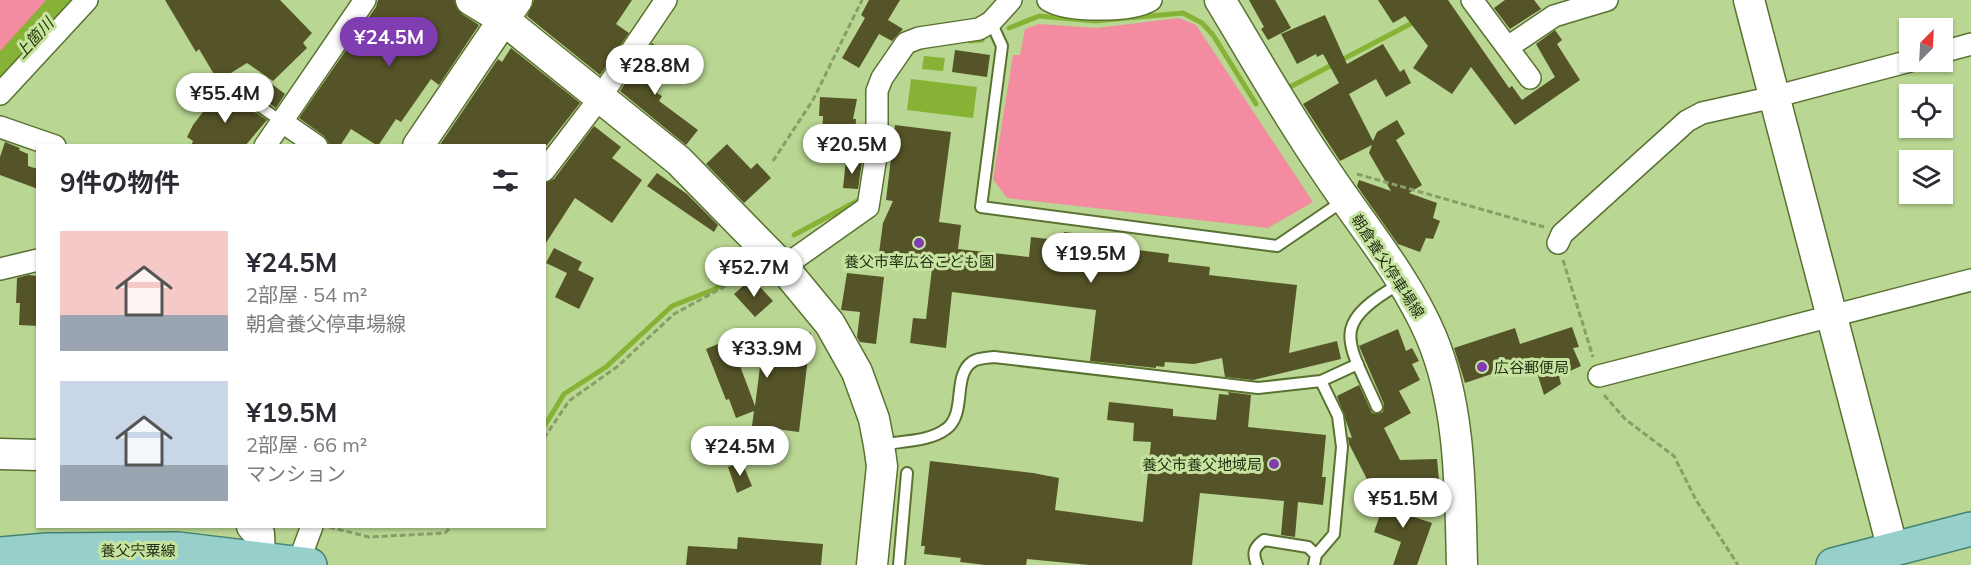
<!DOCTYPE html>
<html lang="ja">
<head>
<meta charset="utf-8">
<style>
  :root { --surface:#fff; --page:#f2f2f3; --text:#2b2b33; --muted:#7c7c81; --accent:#7f3db1 }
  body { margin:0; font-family:Mulish,"Noto Sans JP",sans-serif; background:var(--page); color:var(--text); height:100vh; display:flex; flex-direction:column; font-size:22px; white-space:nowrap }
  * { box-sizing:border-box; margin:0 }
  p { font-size:20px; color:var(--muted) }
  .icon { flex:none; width:33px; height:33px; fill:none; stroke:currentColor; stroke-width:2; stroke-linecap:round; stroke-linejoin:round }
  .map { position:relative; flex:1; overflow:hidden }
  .details { position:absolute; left:36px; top:144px; width:510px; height:384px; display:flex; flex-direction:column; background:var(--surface); border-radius:0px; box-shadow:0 2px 4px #0004 }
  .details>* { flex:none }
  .needle { width:39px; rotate:24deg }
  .fabs { position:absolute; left:1899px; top:18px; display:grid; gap:12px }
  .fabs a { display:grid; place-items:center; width:54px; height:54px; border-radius:0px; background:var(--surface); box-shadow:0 2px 4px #0004; font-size:30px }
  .price { position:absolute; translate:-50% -51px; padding:0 14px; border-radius:21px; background:#fff; color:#222; font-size:20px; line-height:39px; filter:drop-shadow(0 2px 3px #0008) }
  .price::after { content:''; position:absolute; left:50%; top:36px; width:18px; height:14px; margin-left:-9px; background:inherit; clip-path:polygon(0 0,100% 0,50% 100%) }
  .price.selected { background:var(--accent); color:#fff }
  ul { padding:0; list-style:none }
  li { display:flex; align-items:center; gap:18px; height:150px; padding:0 24px }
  li span { display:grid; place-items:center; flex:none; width:168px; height:120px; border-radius:0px; color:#555 }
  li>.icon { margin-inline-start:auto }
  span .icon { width:72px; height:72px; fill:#fffc; stroke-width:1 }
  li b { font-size:26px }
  h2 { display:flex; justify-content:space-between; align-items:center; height:72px; padding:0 24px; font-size:26px }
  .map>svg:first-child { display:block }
  .green { fill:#f38ba1 }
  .water { fill:#86b335 }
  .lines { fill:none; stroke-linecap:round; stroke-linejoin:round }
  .stream { stroke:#86b335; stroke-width:5 }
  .river { stroke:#86b335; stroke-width:32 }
  .building { fill:#555428 }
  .lane-casing { stroke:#597231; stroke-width:14 }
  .street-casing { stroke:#597231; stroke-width:24 }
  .secondary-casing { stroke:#597231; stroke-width:33 }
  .primary-casing { stroke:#428374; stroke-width:36 }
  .path { stroke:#879e68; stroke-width:3; stroke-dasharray:6 3; stroke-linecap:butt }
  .lane { stroke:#fff; stroke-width:10 }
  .street { stroke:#fff; stroke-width:21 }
  .secondary { stroke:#fff; stroke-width:30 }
  .primary { stroke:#97d0ca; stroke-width:33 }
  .poi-dot { fill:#7f3db1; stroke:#c6e49f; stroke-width:2 }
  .labels { text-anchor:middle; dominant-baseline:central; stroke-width:6; stroke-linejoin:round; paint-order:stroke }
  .poi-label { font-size:15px; fill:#253015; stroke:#c6e49f }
  .street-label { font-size:15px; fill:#253015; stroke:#c6e49f }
  .water-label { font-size:16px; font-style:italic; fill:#2a3b09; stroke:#c6e49f }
</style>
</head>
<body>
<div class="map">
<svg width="1971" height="565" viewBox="0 0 1971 565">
  <rect width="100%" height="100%" fill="#b9d692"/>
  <path class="green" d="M0,0H50L0,54Z
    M1179,18L1196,25L1313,202L1268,228L1007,198L993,179L1013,55H1020L1025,29L1039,24L1097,28Z"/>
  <path class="water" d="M924,56L945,58L943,71L922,69Z
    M911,79L977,87L973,118L907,110Z"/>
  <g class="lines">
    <path class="stream" d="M1009,28L1039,16L1095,21L1183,13L1202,23L1213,35L1256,104
      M970,41L982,40
      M1290,87L1416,21
      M794,235L859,200
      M544,427L564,394L606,367L672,306L715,289L756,259"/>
    <path class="river" d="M0,75L68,0"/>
  </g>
  <path class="building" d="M165,0H280L312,33L303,43L307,48L273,81L247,63L218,81L199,49L196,52Z
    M378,0H454L462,14L479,25L439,85L431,79L401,122L396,119L378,146L351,129L340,146H330L324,136L299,118L376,7Z
    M534,0H632L616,24L629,33L600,75L527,16Z
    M869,0H900L888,20L903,29L892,41L879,34L859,68L842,58L865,18L861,15Z
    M1249,0H1275L1291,28L1268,40L1261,29L1264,27Z
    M1378,0H1448L1509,88L1512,86L1522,100L1555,77L1536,44L1555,30L1562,40L1557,44L1580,80L1515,125L1471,67L1452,94L1413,68L1428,46L1405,16L1393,23Z
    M1505,0H1534L1541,9L1510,29L1494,8Z
    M1325,15L1347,64L1383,44L1400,72L1404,69L1411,83L1386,97L1376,79L1349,94L1373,141L1377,132L1397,120L1405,134L1396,140L1422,185L1409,193L1437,203L1433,218L1440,221L1433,239L1426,238L1420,252L1398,244L1357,186L1359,180L1391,191L1369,153L1372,145L1340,161L1303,104L1339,83L1323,54L1317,57L1316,54L1297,64L1281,34Z
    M652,43L661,50L652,63L669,73L657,93L662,96L659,101L698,130L686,145L620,91Z
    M511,48L580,103L544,149V146H439L498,59L502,62Z
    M955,50L990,55L987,77L952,72Z
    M269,82L285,94L276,108L259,96Z
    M220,90L248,111L250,109L267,120L245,146H191L193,141L187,137L193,125Z
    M820,97L857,99L853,119H856L855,134H859L857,159L821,157L823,116H819Z
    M895,125L951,132L939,222L961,225L958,249L1029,257L1031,237L1064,241V232L1108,237L1107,246L1169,254L1168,262L1210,267L1209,275L1297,285L1289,353L1337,341L1341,359L1253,380L1225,377L1222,358L1194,364L1165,362L1164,367L1156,366V368L1090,361L1096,310L952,292L946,348L910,343L913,318L926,319L933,260L879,253L883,223L893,201L886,200Z
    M594,126L621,147L612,158L642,180L612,223L575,198L544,246V183L554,179Z
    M5,142L20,148L19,150L28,154V166L38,169V189L0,175V157Z
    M727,144L751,169L757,163L771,178L744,203L706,164Z
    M846,160L862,162L858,189L843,188Z
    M657,173L687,194L718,225L714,232L647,186Z
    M554,248L582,262L578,270L594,278L579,309L555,297L567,273L546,263Z
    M847,273L884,277L876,344L860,342L857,337L860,312L841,310Z
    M28,275L38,276V326L19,325L20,303H16L17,278Z
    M752,278L773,301L755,317L734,294Z
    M1572,327L1579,347L1573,348L1581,366L1559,376L1561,384L1544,395L1533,360L1465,383L1454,348L1515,328L1520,344Z
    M765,328L811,333L799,432L752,426L754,411L736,418L729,399L726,400L706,349L730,339L755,406Z
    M1398,329L1406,351L1412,348L1419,361L1412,364L1420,380L1399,391L1411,413L1384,428L1400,460L1437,459L1439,480L1371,487L1349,444L1348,437L1352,438L1337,396L1359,385L1372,413L1377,414L1383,412L1384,404L1359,346Z
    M1228,392L1251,395L1248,427L1326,435L1322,477H1326L1323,505L1298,502L1295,537L1281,535L1284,501L1200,493L1192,565H1089L1027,559L1026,565H985L960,562L961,558L924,554L925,546H921L930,461L1033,473L1059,478L1055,510L1143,522L1151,442L1133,441L1134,423L1107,420L1109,402L1173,409V416L1216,420L1219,394L1229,395Z
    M742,462L752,486L737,493L728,467Z
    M1373,492L1418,508L1414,517L1432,523L1417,565H1393L1401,542L1374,532L1382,509Z
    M738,537L823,544L821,565H686L688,546L737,549Z"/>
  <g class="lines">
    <defs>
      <path id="lane" d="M991,22L1002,46L981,207L1277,246L1343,201
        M233,83L239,92L281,121
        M1377,407C1347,339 1328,325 1401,283
        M879,445C900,441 929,442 946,429C967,414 952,376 972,362C977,358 987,358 994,357L1258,388L1321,381
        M899,565L907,473
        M1257,565C1252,553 1254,547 1264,540L1308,547L1316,555
        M1314,565L1316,555L1334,534L1342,447L1338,416L1321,381L1358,364"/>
      <path id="street" d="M1048,0C1067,12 1132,12 1151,0
        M1472,0L1530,78
        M1508,47L1554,16L1607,0
        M1942,52L1971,44
        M0,94L87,0
        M281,121L317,146
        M0,127L55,146
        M265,146L365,0
        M544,171L599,99L666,0
        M1558,243L1562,234L1687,121L1702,113L1774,97L1910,61
        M783,267L868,207L877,150V91L882,78L906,43L919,38L979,29L991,22L1011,0
        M0,269L38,260
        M1599,376L1971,280
        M298,564L312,526"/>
      <path id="secondary" d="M471,0L504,20L679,161L783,267L830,324L857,372L874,419L879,445L882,466L872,565
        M1220,0C1254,56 1286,113 1323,167C1359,222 1405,275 1431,336C1461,407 1460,489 1462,565
        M1749,0L1893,550
        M418,146L517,0
        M0,454L38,455
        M252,526L259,534L260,560"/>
      <path id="primary" d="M0,554L47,550L178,549L310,565
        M1833,565L1971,529"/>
    </defs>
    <use href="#lane" class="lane-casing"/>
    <use href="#street" class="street-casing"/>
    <use href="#secondary" class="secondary-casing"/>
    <use href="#primary" class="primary-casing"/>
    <path class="path" d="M773,161L813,100L862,0
      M1357,174L1544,227
      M1563,260L1593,357
      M1604,395L1625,419L1674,456L1696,500L1738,565
      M544,438L569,401L618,366L674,314L755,270
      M329,527L369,537L445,533L452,526"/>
    <use href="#lane" class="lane"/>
    <use href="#street" class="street"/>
    <use href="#secondary" class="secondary"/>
    <use href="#primary" class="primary"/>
  </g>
  <g class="poi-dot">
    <circle cx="919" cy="243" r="6"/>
    <circle cx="1482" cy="367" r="6"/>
    <circle cx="1274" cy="464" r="6"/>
  </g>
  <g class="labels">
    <g class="poi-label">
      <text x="919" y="261">養父市率広谷こども園</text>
      <text x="1494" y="367" text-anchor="start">広谷郵便局</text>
      <text x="1262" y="464" text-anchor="end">養父市養父地域局</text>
    </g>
    <g class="street-label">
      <text transform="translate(1388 266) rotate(57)">朝倉養父停車場線</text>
      <text x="138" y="550">養父宍粟線</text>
    </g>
    <g class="water-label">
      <text transform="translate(34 38) rotate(-48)">上箇川</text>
    </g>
  </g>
</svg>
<div class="fabs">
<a><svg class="needle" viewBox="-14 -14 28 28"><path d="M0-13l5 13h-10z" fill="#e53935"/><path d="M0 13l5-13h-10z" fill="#7c7c81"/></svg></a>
<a><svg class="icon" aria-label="locate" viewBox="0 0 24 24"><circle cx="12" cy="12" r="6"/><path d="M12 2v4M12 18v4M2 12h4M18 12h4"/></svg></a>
<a><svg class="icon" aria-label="layers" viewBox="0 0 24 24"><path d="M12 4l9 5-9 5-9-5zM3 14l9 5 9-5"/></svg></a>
</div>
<b class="price selected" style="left:389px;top:68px">¥24.5M</b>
<b class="price" style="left:655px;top:96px">¥28.8M</b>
<b class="price" style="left:225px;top:124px">¥55.4M</b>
<b class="price" style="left:852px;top:175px">¥20.5M</b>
<b class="price" style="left:1091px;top:284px">¥19.5M</b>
<b class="price" style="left:754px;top:298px">¥52.7M</b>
<b class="price" style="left:767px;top:379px">¥33.9M</b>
<b class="price" style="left:740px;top:477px">¥24.5M</b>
<b class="price" style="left:1403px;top:529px">¥51.5M</b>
<section class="details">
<h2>9件の物件<svg class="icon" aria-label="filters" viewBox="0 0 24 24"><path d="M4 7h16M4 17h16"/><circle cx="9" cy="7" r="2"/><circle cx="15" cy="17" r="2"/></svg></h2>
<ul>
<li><span style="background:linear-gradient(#f6c9c9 70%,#9aa5b1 0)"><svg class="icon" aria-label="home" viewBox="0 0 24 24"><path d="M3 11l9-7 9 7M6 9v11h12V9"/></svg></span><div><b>¥24.5M</b><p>2部屋 · 54 m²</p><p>朝倉養父停車場線</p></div></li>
<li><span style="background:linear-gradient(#c9d6e8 70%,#9aa5b1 0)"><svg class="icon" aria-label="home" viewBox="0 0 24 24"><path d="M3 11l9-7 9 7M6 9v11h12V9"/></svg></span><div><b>¥19.5M</b><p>2部屋 · 66 m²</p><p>マンション</p></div></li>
</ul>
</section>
</div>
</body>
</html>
